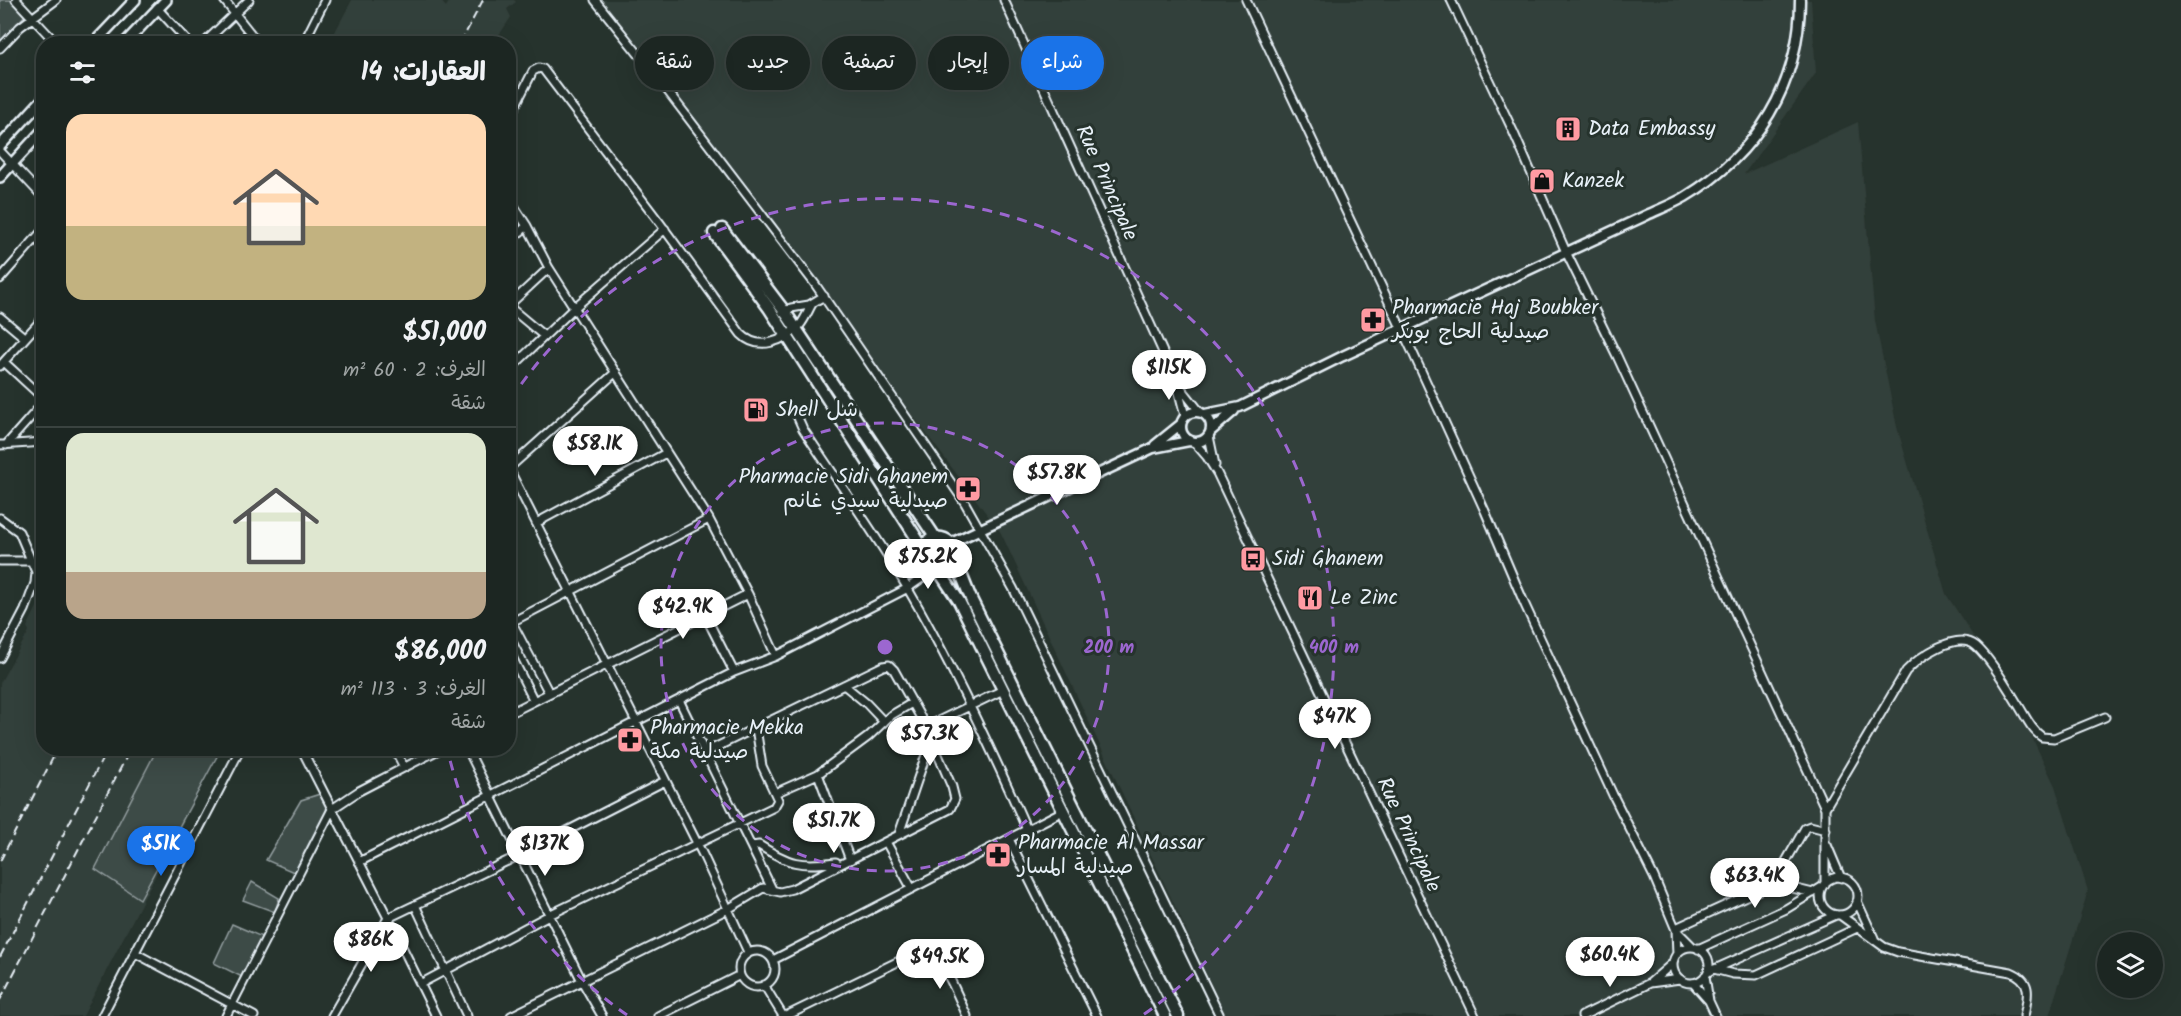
<!DOCTYPE html>
<html lang="ar">
<head>
<meta charset="utf-8">
<style>
  :root { --surface:#1c2622; --page:#252e2a; --text:#f1f3f6; --muted:#a0a5a5; --line:#3a4340; --accent:#1a73e8 }
  body { margin:0; font-family:Kalam,"Playpen Sans Arabic",sans-serif; background:var(--page); color:var(--text); direction:rtl; height:100vh; display:flex; flex-direction:column; font-size:22px; white-space:nowrap }
  * { box-sizing:border-box; margin:0 }
  p { font-size:20px; color:var(--muted) }
  .icon { flex:none; width:33px; height:33px; fill:none; stroke:currentColor; stroke-width:2; stroke-linecap:round; stroke-linejoin:round }
  .map { position:relative; flex:1; overflow:hidden; direction:ltr }
  .side { position:absolute; left:36px; top:36px; width:480px; height:720px; display:flex; flex-direction:column; background:var(--surface); border-radius:24px; box-shadow:0 6px 24px #0002,0 0 0 2px var(--line); direction:rtl }
  .side>* { flex:none }
  .banner { position:absolute; left:534px; top:36px; width:570px; height:54px; direction:rtl; display:flex; gap:12px }
  .tools { position:absolute; left:2097px; top:932px; display:grid; gap:12px }
  .tools a { display:grid; place-items:center; width:66px; height:66px; border-radius:50%; background:var(--surface); box-shadow:0 6px 24px #0002,0 0 0 2px var(--line); font-size:30px }
  .price { position:absolute; translate:-50% -51px; padding:0 14px; border-radius:21px; background:#fff; color:#222; font-size:20px; line-height:39px; filter:drop-shadow(0 2px 3px #0008) }
  .price::after { content:''; position:absolute; left:50%; top:36px; width:18px; height:14px; margin-left:-9px; background:inherit; clip-path:polygon(0 0,100% 0,50% 100%) }
  .price.selected { background:var(--accent); color:#fff }
  ul { padding:0; list-style:none }
  li { display:grid; align-content:center; gap:12px; height:318px; padding:0 30px }
  li+li { border-top:2px solid var(--line) }
  li span { display:grid; place-items:center; height:186px; border-radius:18px; color:#555 }
  li>.icon { margin-inline-start:auto }
  span .icon { width:108px; height:108px; fill:#fffc; stroke-width:1 }
  li b { font-size:26px }
  h2 { display:flex; justify-content:space-between; align-items:center; height:72px; padding:0 30px; font-size:26px }
  .pill { padding:0 21px; border-radius:27px; background:var(--surface); box-shadow:0 6px 24px #0002,0 0 0 2px var(--line); font-size:21px; line-height:54px }
  .pill.selected { background:var(--accent); color:#fff }
  .map>svg:first-child { display:block }
  .built { fill:#333f3a }
  .green { fill:#3e4b47; stroke:#939ea0; stroke-width:1.5 }
  .lines { fill:none; stroke-linecap:round; stroke-linejoin:round }
  .minor-casing { stroke:#e8f1f8; stroke-width:11 }
  .tertiary-casing { stroke:#e8f1f8; stroke-width:13 }
  .secondary-casing { stroke:#e8f1f8; stroke-width:14 }
  .primary-casing { stroke:#e8f1f8; stroke-width:15 }
  .minor { stroke:#26332d; stroke-width:7 }
  .tertiary { stroke:#26332d; stroke-width:8 }
  .secondary { stroke:#26332d; stroke-width:9 }
  .primary { stroke:#26332d; stroke-width:10 }
  .rail { stroke:#e8f1f8; stroke-width:2; stroke-dasharray:9 4.5; stroke-linecap:butt }
  .ring { fill:none; stroke:#9c67d0; stroke-width:3; stroke-dasharray:10 8 }
  .labels { text-anchor:middle; dominant-baseline:central; stroke-width:6; stroke-linejoin:round; paint-order:stroke }
  .poi-label { font-size:21px; fill:#e8f1f8; stroke:#26332d; text-anchor:start }
  .street-label { font-size:21px; fill:#e8f1f8; stroke:#26332d }
  .centre { fill:#9c67d0; stroke:#26332d; stroke-width:3 }
  .ring-label { font-size:18px; text-anchor:middle; font-weight:bold; fill:#9c67d0; stroke:#26332d; stroke-width:6; stroke-linejoin:round; paint-order:stroke }
</style>
</head>
<body>
<div class="map">
<svg width="2181" height="1016" viewBox="0 0 2181 1016">
  <rect width="100%" height="100%" fill="#26332d"/>
  <filter id="ink" filterUnits="userSpaceOnUse"><feTurbulence type="fractalNoise" baseFrequency=".0167" numOctaves="2"/><feDisplacementMap in="SourceGraphic" scale="12" xChannelSelector="R" yChannelSelector="G"/><feConvolveMatrix kernelMatrix="1 2 1 2 8 2 1 2 1" color-interpolation-filters="sRGB"/></filter>
  <g filter="url(#ink)">
    <path class="built" d="M352,0H440L446,7L450,0H514L516,2L507,9L511,17L494,43H329Z
      M600,0H1811L1816,73L1744,174L1858,122L1875,321L1897,427L1946,594L2014,699L2055,786L2088,891L2049,1016H1226L1001,533Z
      M43,595L44,748L221,749L83,1016H0V683L29,631L27,627Z"/>
    <path class="green" d="M0,0H13L25,15L0,44Z
      M157,749H221L140,899L95,869Z
      M320,794L328,810L296,873L266,860L301,800Z
      M252,882L279,898L275,912L243,900Z
      M232,924L262,937L242,977L214,963Z"/>
    <g class="lines">
      <defs>
        <path id="minor" d="M16,0L57,44
          M224,0L259,44
          M595,0L660,81L815,284L965,503L1013,588L1220,1016
          M1004,0L1176,381L1185,416
          M1246,0L1413,353L1485,511L1525,605L1613,795L1654,877L1676,930L1677,954
          M1451,0L1513,131L1566,252L1617,356L1825,808V884
          M157,8L190,44
          M203,44L249,0
          M303,44L325,0
          M0,48L20,27L56,0
          M508,120L533,71L539,68L543,69L660,223L741,334C759,352 784,341 800,325C805,319 808,311 812,304
          M0,151L44,198
          M508,197L527,226L549,268L709,519L748,594L776,656
          M508,242L527,226
          M0,279L44,229
          M783,313L791,308L809,305L824,296
          M0,317L25,338
          M544,336L508,306L549,268
          M4,362L44,399
          M0,366L44,317
          M508,371L574,308L665,229
          M1181,388L1200,412
          M795,411L803,429C838,482 876,534 908,589C953,666 991,748 1027,830
          M1209,436L1215,465
          M1194,442L1207,457L1217,473L1475,1016
          M0,445L44,442
          M6,445L44,402
          M508,467L703,855L748,952
          M508,469L616,372
          M0,518L19,532L36,572L35,583L25,610L0,658
          M536,523L666,453
          M0,561H31
          M902,579L915,571L922,558
          M508,615L549,693
          M705,615L734,672
          M508,624L709,519
          M508,649L534,701
          M844,685L866,703L884,722
          M679,700L772,889
          M508,714L748,594
          M926,727L1003,690
          M301,748L388,918L436,1016
          M394,748L404,767
          M467,748L582,981L602,1016
          M818,774L850,860
          M775,793L818,774L868,737L890,716L912,703
          M1825,808L1906,671C1919,657 1957,630 1976,646C1990,658 2008,688 2017,703C2025,715 2031,730 2042,737L2054,738L2105,717
          M899,834L931,740
          M1009,839L1097,1016
          M886,842L912,889
          M1827,845L1841,878
          M752,846L759,845C789,864 800,867 836,862L839,865
          M359,862L734,672L776,656L908,588L933,570
          M1820 896a19 19 0 1 1 38 0a19 19 0 1 1-38 0Z
          M1772,883L1813,893
          M1857,901L1874,938
          M415,905L467,1016
          M1840,915L1884,947L1898,952L2011,972C2033,981 2028,996 2024,1016
          M1676,928L1770,885L1777,877L1805,828L1810,826L1826,830
          M1676,930L1693,947
          M1673 965a18 18 0 1 1 36 0a18 18 0 1 1-36 0Z
          M1698,949L1786,909L1822,887
          M739 969a18 18 0 1 1 36 0a18 18 0 1 1-36 0Z
          M135,953L254,1016
          M773,960L1063,811
          M1714,969L1733,974L1756,975L1857,928
          M1708,972L1836,915
          M1705,976L1709,1001
          M1650,983L1680,979
          M1693,983L1709,1001L1716,1016
          M420,984L551,914L774,807L778,800L762,766L756,728
          M764,985L783,1016
          M102,1016L241,748
          M226,1016L332,809L359,791L442,748
          M332,1016L388,918L520,855L665,781
          M511,1016L728,909L763,888L780,892L792,889L950,809L955,799L952,787L926,727L894,670L889,665L883,666L704,753
          M658,1016L740,975
          M786,1016L926,948C941,952 960,1001 967,1016
          M1582,1016L1650,983L1673,963"/>
        <path id="tertiary" d="M1181 427a15 15 0 1 1 30 0a15 15 0 1 1-30 0Z
          M1205,414L1240,407L1343,356L1647,215C1660,209 1673,204 1685,197C1757,154 1800,84 1800,0
          M1211,431L1234,411
          M1155,445L1181,424
          M951,543L1153,448L1189,441"/>
        <path id="secondary" d="M93,44L135,0
          M124,44L166,0
          M0,146L44,98
          M0,177L44,129"/>
        <path id="primary" d="M722,229L785,312L935,537
          M714,233L769,308L923,548
          M955,559L971,599L1178,1016
          M939,571L950,566L956,555L951,543C926,522 906,568 939,571L959,601L1165,1016"/>
      </defs>
      <use href="#minor" class="minor-casing"/>
      <use href="#tertiary" class="tertiary-casing"/>
      <use href="#secondary" class="secondary-casing"/>
      <use href="#primary" class="primary-casing"/>
      <use href="#minor" class="minor"/>
      <use href="#tertiary" class="tertiary"/>
      <use href="#secondary" class="secondary"/>
      <use href="#primary" class="primary"/>
      <path class="rail" d="M460,44L483,0
        M0,861L58,748
        M0,957L108,748
        M0,1000L131,748"/>
    </g>
  </g>
  <g class="ring">
    <circle cx="885" cy="647" r="224"/>
    <path d="M627 1015A449 449 0 0 1 448 752M511 399A449 449 0 1 1 1143 1015"/>
  </g>
  <defs>
    <symbol id="building-square" viewBox="-11 -11 22 22"><rect x="-9" y="-9" width="18" height="18" rx="4" fill="#ff9aa2" stroke="#26332d"/><path d="M-4-6H4V6H1V3H-1V6H-4ZM-2.5-4.3h1.7v1.8h-1.7ZM.8-4.3h1.7v1.8H.8ZM-2.5-1h1.7V.8h-1.7ZM.8-1h1.7V.8H.8Z" fill="#111"/></symbol>
    <symbol id="shop-square" viewBox="-11 -11 22 22"><rect x="-9" y="-9" width="18" height="18" rx="4" fill="#ff9aa2" stroke="#26332d"/><path d="M-5-2.5h2.3a2.7 3.5 0 0 1 5.4 0H5L5.5 6h-11ZM-1.5-2.5h3a1.5 2.3 0 0 0-3 0Z" fill="#111"/></symbol>
    <symbol id="pharmacy-square" viewBox="-11 -11 22 22"><rect x="-9" y="-9" width="18" height="18" rx="4" fill="#ff9aa2" stroke="#26332d"/><path d="M-2-6h4v4h4v4h-4v4h-4v-4h-4v-4h4Z" fill="#111"/></symbol>
    <symbol id="fuel-square" viewBox="-11 -11 22 22"><rect x="-9" y="-9" width="18" height="18" rx="4" fill="#ff9aa2" stroke="#26332d"/><path d="M-5.5-6h7V0h2V4h1.3V-2.5L3-4.5l.8-.8L6-3V5H2.5V1h-1V6h-7ZM-4.2-4.7v3.2H.2V-4.7Z" fill="#111"/></symbol>
    <symbol id="bus-square" viewBox="-11 -11 22 22"><rect x="-9" y="-9" width="18" height="18" rx="4" fill="#ff9aa2" stroke="#26332d"/><path d="M-5-6H5V4H4V6H2V4H-2V6H-4V4H-5ZM-3.5-4V0h7V-4ZM-3.5 1.2v1.5H-2V1.2ZM2 1.2v1.5H3.5V1.2Z" fill="#111"/></symbol>
    <symbol id="restaurant-square" viewBox="-11 -11 22 22"><rect x="-9" y="-9" width="18" height="18" rx="4" fill="#ff9aa2" stroke="#26332d"/><path d="M-5-6h1v4h1v-4h1v4h1v-4h1v5L-1.5 .5V6h-2V.5L-5-1ZM5-6V6H3V1.5H1.5Q1.5-4 5-6Z" fill="#111"/></symbol>
  </defs>
  <g fill-rule="evenodd">
    <use href="#building-square" x="1553" y="114" width="30" height="30"/>
    <use href="#shop-square" x="1527" y="166" width="30" height="30"/>
    <use href="#pharmacy-square" x="1358" y="305" width="30" height="30"/>
    <use href="#fuel-square" x="741" y="395" width="30" height="30"/>
    <use href="#pharmacy-square" x="953" y="474" width="30" height="30"/>
    <use href="#bus-square" x="1238" y="544" width="30" height="30"/>
    <use href="#restaurant-square" x="1295" y="583" width="30" height="30"/>
    <use href="#pharmacy-square" x="615" y="725" width="30" height="30"/>
    <use href="#pharmacy-square" x="983" y="840" width="30" height="30"/>
  </g>
  <g class="labels">
    <g class="poi-label">
      <text x="1588" y="129">Data Embassy</text>
      <text x="1562" y="181">Kanzek</text>
      <text x="1392" y="308">Pharmacie Haj Boubker<tspan x="1392" dy="24">صيدلية الحاج بوبكر</tspan></text>
      <text x="776" y="410">Shell شل</text>
      <text x="948" y="477" text-anchor="end">Pharmacie Sidi Ghanem<tspan x="948" dy="24">صيدلية سيدي غانم</tspan></text>
      <text x="1272" y="559">Sidi Ghanem</text>
      <text x="1330" y="598">Le Zinc</text>
      <text x="650" y="728">Pharmacie Mekka<tspan x="650" dy="24">صيدلية مكة</tspan></text>
      <text x="1018" y="843">Pharmacie Al Massar<tspan x="1018" dy="24">صيدلية المسار</tspan></text>
    </g>
    <g class="street-label">
      <text transform="translate(1106 183) rotate(66)">Rue Principale</text>
      <text transform="translate(1408 835) rotate(65)">Rue Principale</text>
    </g>
  </g>
  <circle cx="885" cy="647" r="9" class="centre"/>
  <g class="ring-label">
    <text x="1109" y="653">200 m</text>
    <text x="1334" y="653">400 m</text>
  </g>
</svg>
<div class="tools">
<a><svg class="icon" aria-label="layers" viewBox="0 0 24 24"><path d="M12 4l9 5-9 5-9-5zM3 14l9 5 9-5"/></svg></a>
</div>
<b class="price" style="left:1169px;top:401px">$115K</b>
<b class="price" style="left:595px;top:477px">$58.1K</b>
<b class="price" style="left:1057px;top:506px">$57.8K</b>
<b class="price" style="left:928px;top:590px">$75.2K</b>
<b class="price" style="left:683px;top:640px">$42.9K</b>
<b class="price" style="left:1335px;top:750px">$47K</b>
<b class="price" style="left:930px;top:767px">$57.3K</b>
<b class="price" style="left:834px;top:854px">$51.7K</b>
<b class="price selected" style="left:161px;top:877px">$51K</b>
<b class="price" style="left:545px;top:877px">$137K</b>
<b class="price" style="left:1755px;top:909px">$63.4K</b>
<b class="price" style="left:371px;top:973px">$86K</b>
<b class="price" style="left:1610px;top:988px">$60.4K</b>
<b class="price" style="left:940px;top:990px">$49.5K</b>
<div class="banner">
<a class="pill selected">شراء</a>
<a class="pill">إيجار</a>
<a class="pill">تصفية</a>
<a class="pill">جديد</a>
<a class="pill">شقة</a>
</div>
<section class="side">
<h2>العقارات: 14<svg class="icon" aria-label="filters" viewBox="0 0 24 24"><path d="M4 7h16M4 17h16"/><circle cx="9" cy="7" r="2"/><circle cx="15" cy="17" r="2"/></svg></h2>
<ul>
<li><span style="background:linear-gradient(#ffd9b3 60%,#c2b280 0)"><svg class="icon" aria-label="home" viewBox="0 0 24 24"><path d="M3 11l9-7 9 7M6 9v11h12V9"/></svg></span><div><b>$51,000</b><p>الغرف: 2 · 60 m²</p><p>شقة</p></div></li>
<li><span style="background:linear-gradient(#dfe7d0 75%,#b9a48a 0)"><svg class="icon" aria-label="home" viewBox="0 0 24 24"><path d="M3 11l9-7 9 7M6 9v11h12V9"/></svg></span><div><b>$86,000</b><p>الغرف: 3 · 113 m²</p><p>شقة</p></div></li>
</ul>
</section>
</div>
</body>
</html>
